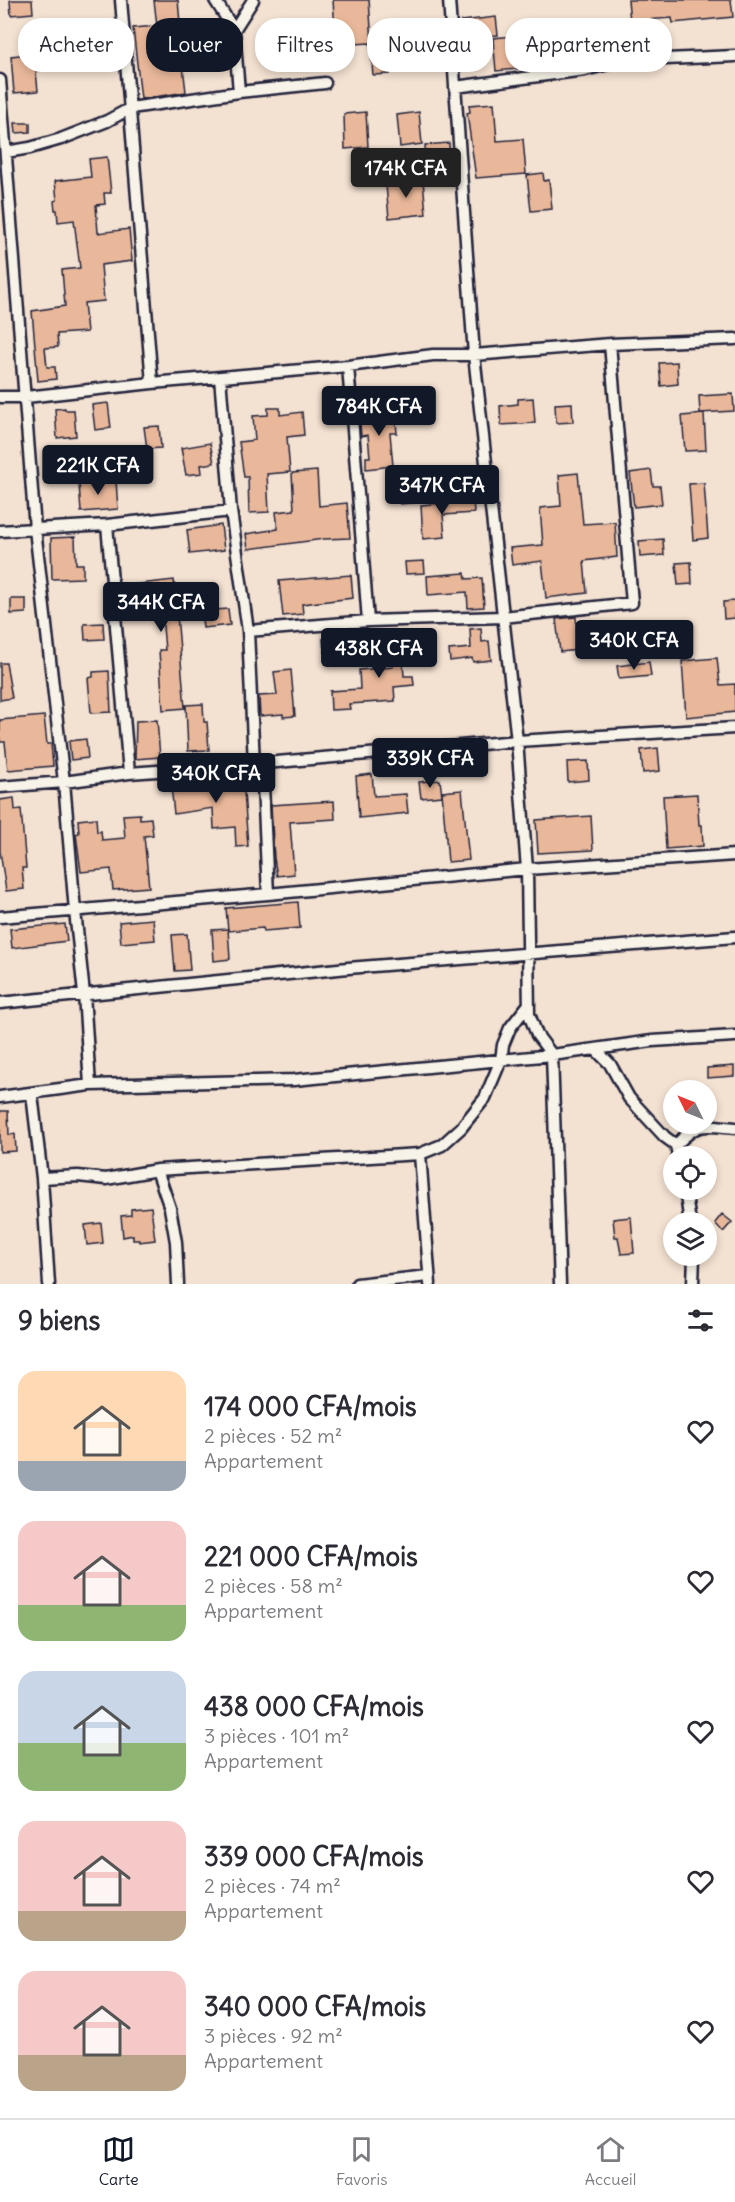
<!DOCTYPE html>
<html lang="fr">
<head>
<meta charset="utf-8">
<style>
  :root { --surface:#fff; --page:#f7f7f7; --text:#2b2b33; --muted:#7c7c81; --line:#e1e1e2; --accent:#111827 }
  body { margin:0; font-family:Delius,sans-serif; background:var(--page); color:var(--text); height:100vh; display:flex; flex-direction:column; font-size:22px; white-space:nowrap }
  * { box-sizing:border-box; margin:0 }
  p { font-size:20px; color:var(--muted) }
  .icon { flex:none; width:33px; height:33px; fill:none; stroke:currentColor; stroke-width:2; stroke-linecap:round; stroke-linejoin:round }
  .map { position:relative; height:1284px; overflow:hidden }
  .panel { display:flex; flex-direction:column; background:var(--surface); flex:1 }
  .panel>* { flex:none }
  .top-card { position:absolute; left:18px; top:18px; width:699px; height:54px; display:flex; gap:12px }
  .needle { width:39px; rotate:313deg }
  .fabs { position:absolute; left:663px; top:1080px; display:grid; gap:12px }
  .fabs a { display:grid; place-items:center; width:54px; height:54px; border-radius:50%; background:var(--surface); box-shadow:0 3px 9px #0003; font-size:30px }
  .price { position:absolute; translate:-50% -51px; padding:0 14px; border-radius:6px; background:var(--accent); color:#fff; font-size:20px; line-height:39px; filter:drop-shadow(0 2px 3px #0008) }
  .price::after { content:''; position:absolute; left:50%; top:36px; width:18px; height:14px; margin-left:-9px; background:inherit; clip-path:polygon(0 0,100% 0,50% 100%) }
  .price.active { background:#222; color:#fff }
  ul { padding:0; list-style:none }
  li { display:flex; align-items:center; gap:18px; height:150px; padding:0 18px }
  li span { display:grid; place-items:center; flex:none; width:168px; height:120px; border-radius:18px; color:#555 }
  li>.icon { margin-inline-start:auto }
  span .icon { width:72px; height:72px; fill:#fffc; stroke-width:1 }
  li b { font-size:26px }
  h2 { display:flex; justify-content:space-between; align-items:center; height:72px; padding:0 18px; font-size:26px }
  .chip { padding:0 21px; border-radius:24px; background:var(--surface); box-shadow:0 3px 9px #0003; font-size:21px; line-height:54px }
  .chip.active { background:var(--accent); color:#fff }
  .tab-bar { display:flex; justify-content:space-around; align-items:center; height:84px; border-top:2px solid var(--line); background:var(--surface); font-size:16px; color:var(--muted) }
  .tab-bar a { display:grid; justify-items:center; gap:3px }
  .tab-bar .active { color:var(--accent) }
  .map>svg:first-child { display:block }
  .building { fill:#e9b89a; stroke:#22223b; stroke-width:1.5 }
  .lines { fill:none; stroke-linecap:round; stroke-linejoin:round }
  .minor-casing { stroke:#22223b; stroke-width:15 }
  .minor { stroke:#f7f3e8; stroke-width:10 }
</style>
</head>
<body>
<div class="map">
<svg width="735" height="1284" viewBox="0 0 735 1284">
  <rect width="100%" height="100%" fill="#f3e1d1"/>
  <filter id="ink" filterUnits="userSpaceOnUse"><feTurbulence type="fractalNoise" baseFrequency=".0167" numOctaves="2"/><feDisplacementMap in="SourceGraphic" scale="12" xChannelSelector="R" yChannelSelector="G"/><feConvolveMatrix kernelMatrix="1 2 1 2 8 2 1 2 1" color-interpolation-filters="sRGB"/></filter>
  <g filter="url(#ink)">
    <path class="building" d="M10,0H32L33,13L11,15Z
      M154,0H178L180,23H178L186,92L141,99L133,28L157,26Z
      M333,0H369L372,42L387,40L390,74L373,75L370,43L336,45Z
      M628,0H731L733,17L673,23L672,18L630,21Z
      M496,17L498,35L463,38L461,21Z
      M568,32L571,61L542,63L540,35Z
      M514,36L517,69L496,71L493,38Z
      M37,53L39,70L36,71L38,91L14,93L11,56Z
      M494,103L497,141L523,139L526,174L476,178L467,113L470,112L469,105Z
      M366,112L368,147L345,149L344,114Z
      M419,112L422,144L400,147L397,115Z
      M15,123H30V132L16,133Z
      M449,143L450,163H446V168H439V176L427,177L425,145Z
      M107,157L111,193H104L105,204L96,205L98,233L129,229L132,261L101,265L104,301L84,303L87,332L57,334L58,347L45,348L47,367H55L56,379L38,381L32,311L65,306L62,270L80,268L74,220L58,222L57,210H55L54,201L57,200L55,181L91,177L89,159Z
      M543,173L544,181L549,180L552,209L531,211L527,175Z
      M423,180L426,214L389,218L386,185Z
      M677,362L678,384L661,386L659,363Z
      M733,394L734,411L700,413L699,396Z
      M533,398L535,423L501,425L500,406L518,404V399Z
      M108,403L111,428L95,430L92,405Z
      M572,403L573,422L556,423L555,404Z
      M65,408V410H74L76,436L57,438L55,409Z
      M268,408H280V415L302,412L304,435L287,437L290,472L267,474L269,512L249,513L248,477H244L239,442L255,440L253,416L268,415Z
      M395,411L397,433H390L393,466L366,469V457H370L368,435L361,436L359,414Z
      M704,414L706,450L685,451L682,416Z
      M159,426L161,448L147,449L144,427Z
      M210,443L214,463L201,465L202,473L186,475L181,448Z
      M148,454L149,472L133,473L132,455Z
      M78,459L80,477L46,479L45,462Z
      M415,467L419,502L400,504L399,496H395L392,469Z
      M651,470L653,486H660L662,504L634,507L630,473Z
      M317,471L319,506L347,503L350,538L324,539L248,549L246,534L278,529L276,512L294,510L292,473Z
      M578,473L583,524L615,522L617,557L584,561L587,593L546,598L542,561L512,565L510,548L543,545L540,508L561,506L559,475Z
      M116,481L118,509L81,512L79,484Z
      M704,483L708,538L693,540L689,484Z
      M473,500L474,513L443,515L445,537L423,539L421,505Z
      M221,525L224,550L190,554L187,530Z
      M75,537L76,564H83V578L52,579L51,538Z
      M663,539L664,555L640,557L639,541Z
      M424,561L425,573L406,574L405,562Z
      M691,562L692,584L678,585L676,563Z
      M465,573L466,579L482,578L484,607L468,608L467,592L428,595L427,576Z
      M351,575L353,598L302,604L303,614L283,616L279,581Z
      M174,580L185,708L163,710L159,650H165L162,615L123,617L122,586Z
      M11,599H26V613L11,614Z
      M735,601V618L724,619L723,602Z
      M228,609L230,625L203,628L201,611Z
      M576,617L579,650L560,652L556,619Z
      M103,623L104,639L85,640L84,624Z
      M481,628L482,642L489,641L491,660L473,662L472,658L450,661L449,650L471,648L470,629Z
      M420,634L421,647L402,649L404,676H413L414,685L394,687L395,701L349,704L350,709L331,710L330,691L360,689L359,670L393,667L390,637Z
      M340,638L341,651L324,652L323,639Z
      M717,658L720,685L735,684V712L686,717L682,661Z
      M649,662L651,676L619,679L617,666Z
      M0,663H6L12,698L0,700Z
      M291,670L295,716L283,717V714L260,716L259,696L277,695L274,672Z
      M109,671L111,712L91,713L88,678L93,677V672Z
      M203,704L204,722H207L209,750L188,751L186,705Z
      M44,716L47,744H51L53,766L8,770L5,742H0V720Z
      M157,720L160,757L135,759L136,721Z
      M86,739L88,758L71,760L69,741Z
      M658,748L660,771L643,773L641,750Z
      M588,761L589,780L568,782L567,762Z
      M372,774L374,796L406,794L408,813L359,818L356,776Z
      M243,778L248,846L236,847L235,827L214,829L213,808L174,814L171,785Z
      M440,780L442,796L421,798L419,782Z
      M462,790L469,860L448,862L442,792Z
      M697,794L699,825H702L703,846L666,849L663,796Z
      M14,798L15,810L21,809L26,868H22L24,889L6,891L0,851V800Z
      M334,801L335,819L290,822L294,874L277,876L274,858L271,805Z
      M140,814V819L151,818L153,835L144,836L149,887L113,890L111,869L81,872L76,834L79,833L78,820L96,818L97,832L101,831L102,840L125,838L123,815Z
      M591,816L593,850L538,853L536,820Z
      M298,902L300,928L264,931L263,928L228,931L226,908Z
      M153,919L155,940L121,943L119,922Z
      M65,924L67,941L12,948L10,929Z
      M228,929L230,959L214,961L212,930Z
      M187,934L190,970L175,971L172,935Z
      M734,1066V1076L707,1078V1068Z
      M0,1111H8L9,1135L15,1134L16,1151L0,1152Z
      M151,1207L155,1240L139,1242V1240H133V1235L123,1237L121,1216L131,1215V1209Z
      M722,1214L732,1222L723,1232L715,1223Z
      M631,1217L634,1253L621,1254L618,1237H615L613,1219Z
      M101,1223L103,1243L87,1245L85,1225Z"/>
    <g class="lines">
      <defs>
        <path id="minor" d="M121,0L152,383
          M215,0L234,30
          M449,0L474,355L517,741L527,869L529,1014L537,1035L552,1055L560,1284
          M0,80L35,529L64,782L75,911L84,994L90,1085
          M455,87L585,70L620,61L735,56
          M239,92L234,30L253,0
          M6,152L30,148L61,139L107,121L131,108L239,92L325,83
          M348,366L368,621
          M220,377L231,511L248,631L254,764
          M0,397H26L152,383L348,366L433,355H474L610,344L735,339
          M107,525L129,773
          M0,531L107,525L231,511
          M248,631L368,621L503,617L632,603L610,344
          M262,763L268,894
          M0,787L64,782L129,773L254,764L517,741L735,728
          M0,917L268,894L527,869L735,855
          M0,1003L348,968L735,937
          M595,1049L652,1041L735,1036
          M32,1094L42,1178L49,1284
          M0,1097L90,1085L294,1080L552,1055L595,1049L610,1064L629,1098L665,1137L676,1145L678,1156
          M676,1145C699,1121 703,1125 735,1128
          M420,1154L430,1284
          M157,1170L420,1154L442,1145L461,1128L485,1098L501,1060L503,1045L510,1028L529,1004
          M42,1178L78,1176L106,1179L157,1170L170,1208L176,1242L178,1284
          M685,1190L690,1222
          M357,1284L428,1276
          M693,1284L694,1256"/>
      </defs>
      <use href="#minor" class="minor-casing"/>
      <use href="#minor" class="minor"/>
    </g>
  </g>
</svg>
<div class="fabs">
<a><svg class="needle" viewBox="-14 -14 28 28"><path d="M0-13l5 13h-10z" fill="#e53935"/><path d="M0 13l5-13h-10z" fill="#7c7c81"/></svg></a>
<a><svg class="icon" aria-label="locate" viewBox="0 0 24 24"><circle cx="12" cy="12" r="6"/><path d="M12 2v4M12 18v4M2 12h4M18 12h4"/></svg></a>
<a><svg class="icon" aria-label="layers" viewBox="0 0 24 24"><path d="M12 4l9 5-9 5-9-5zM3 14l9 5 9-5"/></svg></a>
</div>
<b class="price active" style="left:406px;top:199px">174K CFA</b>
<b class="price" style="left:379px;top:437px">784K CFA</b>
<b class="price" style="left:98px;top:496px">221K CFA</b>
<b class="price" style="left:442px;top:516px">347K CFA</b>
<b class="price" style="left:161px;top:633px">344K CFA</b>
<b class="price" style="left:634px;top:671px">340K CFA</b>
<b class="price" style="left:379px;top:679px">438K CFA</b>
<b class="price" style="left:430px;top:789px">339K CFA</b>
<b class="price" style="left:216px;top:804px">340K CFA</b>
<div class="top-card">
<a class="chip">Acheter</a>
<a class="chip active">Louer</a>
<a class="chip">Filtres</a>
<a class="chip">Nouveau</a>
<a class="chip">Appartement</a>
</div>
</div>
<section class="panel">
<h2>9 biens<svg class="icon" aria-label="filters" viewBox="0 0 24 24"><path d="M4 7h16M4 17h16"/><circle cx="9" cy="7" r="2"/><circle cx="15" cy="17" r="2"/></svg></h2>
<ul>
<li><span style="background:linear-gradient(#ffd9b3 75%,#9aa5b1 0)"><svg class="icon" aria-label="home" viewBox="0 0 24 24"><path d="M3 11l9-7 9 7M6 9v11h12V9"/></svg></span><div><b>174 000 CFA/mois</b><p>2 pièces · 52 m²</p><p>Appartement</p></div><svg class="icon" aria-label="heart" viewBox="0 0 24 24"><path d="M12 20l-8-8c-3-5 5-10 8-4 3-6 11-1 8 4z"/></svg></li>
<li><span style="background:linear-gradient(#f6c9c9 70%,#8fb573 0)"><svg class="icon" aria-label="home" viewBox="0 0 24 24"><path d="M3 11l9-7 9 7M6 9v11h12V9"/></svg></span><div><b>221 000 CFA/mois</b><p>2 pièces · 58 m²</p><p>Appartement</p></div><svg class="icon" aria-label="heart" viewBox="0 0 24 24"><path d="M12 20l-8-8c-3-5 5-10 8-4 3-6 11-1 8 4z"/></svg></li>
<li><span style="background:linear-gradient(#c9d6e8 60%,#8fb573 0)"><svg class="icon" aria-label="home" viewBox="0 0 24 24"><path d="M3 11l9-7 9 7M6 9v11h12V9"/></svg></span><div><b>438 000 CFA/mois</b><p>3 pièces · 101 m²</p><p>Appartement</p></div><svg class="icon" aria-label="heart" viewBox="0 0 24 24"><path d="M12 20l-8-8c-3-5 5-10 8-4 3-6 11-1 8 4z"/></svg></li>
<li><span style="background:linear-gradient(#f6c9c9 75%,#b9a48a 0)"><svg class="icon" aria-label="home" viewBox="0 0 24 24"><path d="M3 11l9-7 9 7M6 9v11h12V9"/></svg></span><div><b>339 000 CFA/mois</b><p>2 pièces · 74 m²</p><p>Appartement</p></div><svg class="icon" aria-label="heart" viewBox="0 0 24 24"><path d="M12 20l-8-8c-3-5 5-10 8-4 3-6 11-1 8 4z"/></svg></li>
<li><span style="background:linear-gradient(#f6c9c9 70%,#b9a48a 0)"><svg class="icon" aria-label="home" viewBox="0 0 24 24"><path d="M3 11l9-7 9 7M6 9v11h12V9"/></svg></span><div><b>340 000 CFA/mois</b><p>3 pièces · 92 m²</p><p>Appartement</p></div><svg class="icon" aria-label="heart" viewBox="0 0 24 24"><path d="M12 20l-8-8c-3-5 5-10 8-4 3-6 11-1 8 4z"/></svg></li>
</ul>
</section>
<nav class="tab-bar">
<a class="active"><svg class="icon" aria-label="map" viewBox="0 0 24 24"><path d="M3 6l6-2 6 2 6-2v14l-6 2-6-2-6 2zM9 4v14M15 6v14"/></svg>Carte</a>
<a><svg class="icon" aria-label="saved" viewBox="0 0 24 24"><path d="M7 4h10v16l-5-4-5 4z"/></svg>Favoris</a>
<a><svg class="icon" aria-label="home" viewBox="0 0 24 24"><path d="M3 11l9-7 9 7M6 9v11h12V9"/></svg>Accueil</a>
</nav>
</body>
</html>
